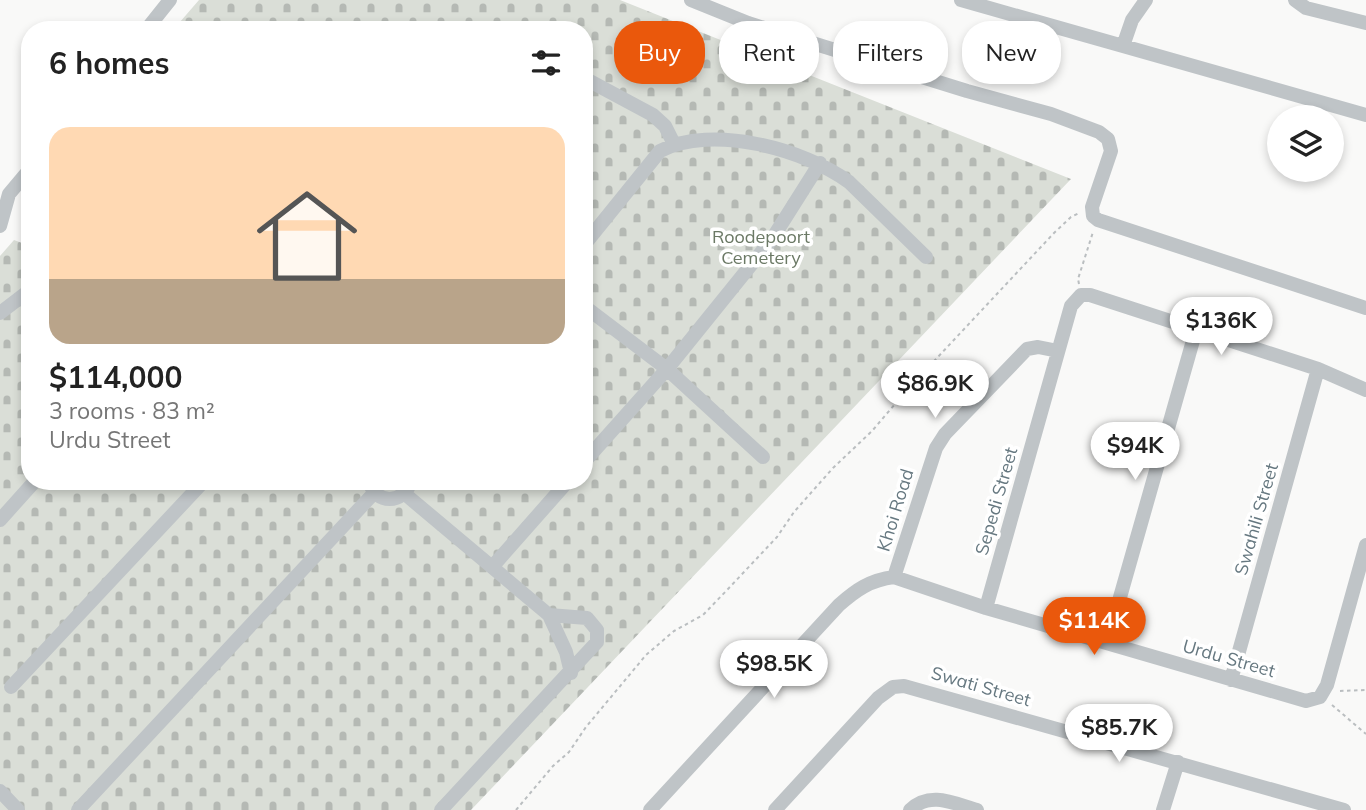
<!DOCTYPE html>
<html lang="en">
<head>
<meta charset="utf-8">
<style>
  :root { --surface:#fff; --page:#f2f2f2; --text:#222; --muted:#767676; --line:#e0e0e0; --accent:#ea580c }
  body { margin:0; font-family:Mulish,sans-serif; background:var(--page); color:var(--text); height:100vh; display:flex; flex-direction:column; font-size:26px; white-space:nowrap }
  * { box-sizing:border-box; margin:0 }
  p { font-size:23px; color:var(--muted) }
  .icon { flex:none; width:38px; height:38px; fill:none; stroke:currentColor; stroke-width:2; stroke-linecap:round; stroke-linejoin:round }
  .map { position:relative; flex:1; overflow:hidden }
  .side { position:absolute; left:21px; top:21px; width:572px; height:469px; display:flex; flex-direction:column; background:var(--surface); border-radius:28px; box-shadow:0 4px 10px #0003 }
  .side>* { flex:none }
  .hud { position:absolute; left:614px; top:21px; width:646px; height:63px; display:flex; gap:14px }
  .fabs { position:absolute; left:1267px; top:105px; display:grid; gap:14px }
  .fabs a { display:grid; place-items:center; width:77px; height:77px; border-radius:50%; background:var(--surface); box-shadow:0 4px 10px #0003; font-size:35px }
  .price { position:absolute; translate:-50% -60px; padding:0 16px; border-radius:24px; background:#fff; color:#222; font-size:23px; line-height:46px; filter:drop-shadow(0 2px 4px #0008) }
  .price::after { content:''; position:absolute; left:50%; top:42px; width:21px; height:16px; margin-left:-10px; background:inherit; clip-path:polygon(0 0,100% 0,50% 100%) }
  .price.current { background:var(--accent); color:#fff }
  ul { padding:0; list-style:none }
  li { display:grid; align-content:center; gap:14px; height:371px; padding:0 28px }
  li+li { border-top:2px solid var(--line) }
  li span { display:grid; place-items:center; height:217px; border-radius:21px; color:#555 }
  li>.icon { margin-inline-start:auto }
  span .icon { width:126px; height:126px; fill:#fffc; stroke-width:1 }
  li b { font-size:30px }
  h2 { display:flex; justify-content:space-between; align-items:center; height:84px; padding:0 28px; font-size:30px }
  .pill { padding:0 24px; border-radius:28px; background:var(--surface); box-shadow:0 4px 10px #0003; font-size:24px; line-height:63px }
  .pill.current { background:var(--accent); color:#fff }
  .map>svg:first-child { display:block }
  .cemetery { fill:url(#cemetery-stones) }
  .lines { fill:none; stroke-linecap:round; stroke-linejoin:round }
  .path { stroke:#babec0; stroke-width:2; stroke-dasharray:3.5 3.5; stroke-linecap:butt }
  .minor { stroke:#bfc4c7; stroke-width:14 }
  .labels { text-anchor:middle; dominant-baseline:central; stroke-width:7; stroke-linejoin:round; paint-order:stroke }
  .park-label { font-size:18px; fill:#6b7965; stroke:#fff }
  .street-label { font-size:18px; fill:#667880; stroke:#fff }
</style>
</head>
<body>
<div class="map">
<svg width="1366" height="810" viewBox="0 0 1366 810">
  <defs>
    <pattern id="cemetery-stones" width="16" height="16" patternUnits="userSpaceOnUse" patternTransform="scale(1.75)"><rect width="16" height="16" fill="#daded7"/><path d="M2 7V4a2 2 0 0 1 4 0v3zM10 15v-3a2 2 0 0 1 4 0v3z" fill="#b5b9b4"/></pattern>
  </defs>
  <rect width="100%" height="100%" fill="#f9f9f8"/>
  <path class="cemetery" d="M199,0H620L1071,179L471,810H0V256L14,240L30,246V481H584V30H173Z"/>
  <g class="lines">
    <path class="path" d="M1079,284L1078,279L1093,232
      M1340,691L1366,690
      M1332,705L1366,734
      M516,810L553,766L569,752L586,727L646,655L674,631L703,615L728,589L777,537L794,512L833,468L872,431L907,390L1054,233L1071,217L1079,213"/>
    <path class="minor" d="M691,0L748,23L967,91L1051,114L1099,132L1108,139L1111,151L1092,207L1093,216L1098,220L1366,308
      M961,0L1366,115
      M1295,0L1306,8L1366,23
      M146,30L170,0
      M1123,46L1132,20L1146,0
      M584,78L653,115L665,126L674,144
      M0,226L9,194L30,169
      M584,245L660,151C712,124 804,149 849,182L926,257
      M584,306L667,369L763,457
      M0,313L30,290
      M584,462L667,369L772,239L820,163
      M369,481C375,505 404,505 411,481
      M405,494L549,615L566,652L571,673
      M0,520L35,481
      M493,566L568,481
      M894,577L936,448L945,434L1027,349L1038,347L1058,351
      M986,608L1071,306L1081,295H1090L1318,369L1366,390
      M1107,643L1196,330
      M1231,680L1318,369
      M11,687L204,481
      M0,791L18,810
      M78,810L374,493
      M441,810L597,642V630L587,618L549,615
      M650,810L839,605C856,590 870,580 894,577L986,608L1306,701L1320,697L1327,685L1366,545
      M775,810L878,698L893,687L904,686L1344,810
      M910,810C930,791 953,803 977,810
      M1163,810L1178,762"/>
  </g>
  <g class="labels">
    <g class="park-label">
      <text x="761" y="236">Roodepoort<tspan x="761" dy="21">Cemetery</tspan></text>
    </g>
    <g class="street-label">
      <text transform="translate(996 501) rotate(-74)">Sepedi Street</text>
      <text transform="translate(895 510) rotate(-73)">Khoi Road</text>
      <text transform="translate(1256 519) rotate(-74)">Swahili Street</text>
      <text transform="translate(1229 658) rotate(16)">Urdu Street</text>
      <text transform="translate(981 686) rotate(16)">Swati Street</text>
    </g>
  </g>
</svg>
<div class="fabs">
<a><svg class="icon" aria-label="layers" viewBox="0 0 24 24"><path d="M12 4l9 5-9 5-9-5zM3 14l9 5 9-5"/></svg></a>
</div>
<b class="price" style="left:1221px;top:357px">$136K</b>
<b class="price" style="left:935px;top:420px">$86.9K</b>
<b class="price" style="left:1135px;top:482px">$94K</b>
<b class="price current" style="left:1094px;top:657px">$114K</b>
<b class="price" style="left:774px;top:700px">$98.5K</b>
<b class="price" style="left:1119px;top:764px">$85.7K</b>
<div class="hud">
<a class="pill current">Buy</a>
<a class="pill">Rent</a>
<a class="pill">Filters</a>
<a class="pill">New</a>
</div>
<section class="side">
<h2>6 homes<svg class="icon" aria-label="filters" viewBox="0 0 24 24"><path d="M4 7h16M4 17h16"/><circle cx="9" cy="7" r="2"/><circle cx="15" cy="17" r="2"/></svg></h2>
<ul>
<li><span style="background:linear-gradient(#ffd9b3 70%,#b9a48a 0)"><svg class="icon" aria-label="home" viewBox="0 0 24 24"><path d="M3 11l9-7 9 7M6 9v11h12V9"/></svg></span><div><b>$114,000</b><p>3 rooms · 83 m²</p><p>Urdu Street</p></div></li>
</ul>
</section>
</div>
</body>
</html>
